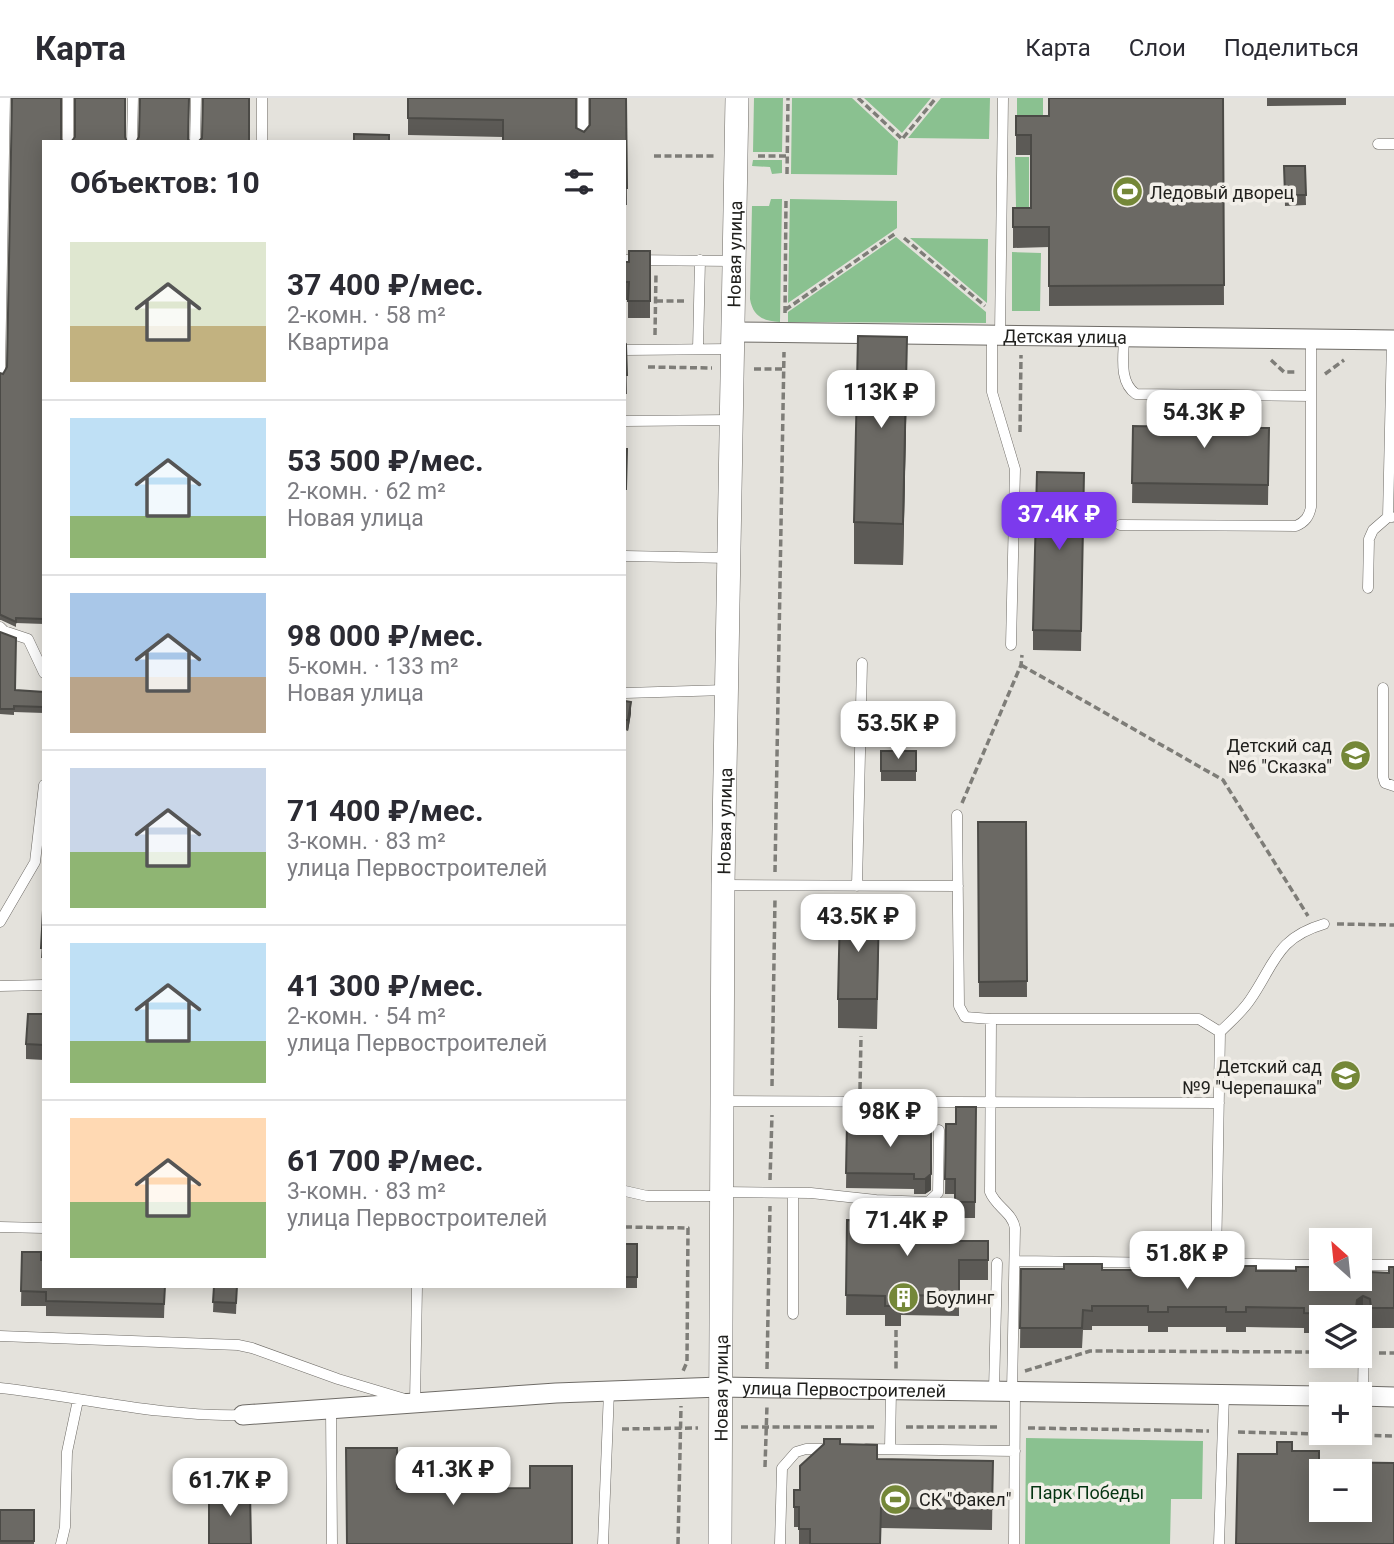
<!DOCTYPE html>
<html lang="ru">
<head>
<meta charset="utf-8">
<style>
  :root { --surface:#fff; --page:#f7f7f7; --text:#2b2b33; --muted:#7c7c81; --line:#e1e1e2; --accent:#7c3aed }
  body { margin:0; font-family:Roboto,sans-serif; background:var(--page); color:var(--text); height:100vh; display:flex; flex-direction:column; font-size:26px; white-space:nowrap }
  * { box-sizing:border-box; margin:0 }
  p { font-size:23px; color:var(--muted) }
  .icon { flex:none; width:38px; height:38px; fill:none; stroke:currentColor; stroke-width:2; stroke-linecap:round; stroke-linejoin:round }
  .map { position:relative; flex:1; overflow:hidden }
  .panel { position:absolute; left:42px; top:42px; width:584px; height:1148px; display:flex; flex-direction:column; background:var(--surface); border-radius:0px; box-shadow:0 4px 18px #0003 }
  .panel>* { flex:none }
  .needle { width:46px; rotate:333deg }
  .controls { position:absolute; left:1309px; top:1130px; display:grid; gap:14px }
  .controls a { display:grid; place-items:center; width:63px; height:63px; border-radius:0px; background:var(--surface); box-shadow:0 4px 18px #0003; font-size:35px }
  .price { position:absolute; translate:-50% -60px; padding:0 16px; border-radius:14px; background:#fff; color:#222; font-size:23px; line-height:46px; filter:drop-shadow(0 2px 4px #0008) }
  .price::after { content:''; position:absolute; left:50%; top:42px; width:21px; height:16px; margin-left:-10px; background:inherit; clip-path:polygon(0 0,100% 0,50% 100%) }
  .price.active { background:var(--accent); color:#fff }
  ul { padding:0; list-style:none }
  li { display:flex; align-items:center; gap:21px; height:175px; padding:0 28px }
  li+li { border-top:2px solid var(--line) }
  li span { display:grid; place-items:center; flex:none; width:196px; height:140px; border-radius:0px; color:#555 }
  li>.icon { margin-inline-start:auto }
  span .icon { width:84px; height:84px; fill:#fffc; stroke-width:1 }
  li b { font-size:30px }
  h2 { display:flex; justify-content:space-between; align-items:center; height:84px; padding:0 28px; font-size:30px }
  header { display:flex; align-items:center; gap:42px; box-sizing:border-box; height:98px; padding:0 35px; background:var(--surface); border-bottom:2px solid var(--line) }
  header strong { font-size:33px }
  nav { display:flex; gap:38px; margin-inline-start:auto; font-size:24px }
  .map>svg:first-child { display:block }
  .green { fill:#8ac190 }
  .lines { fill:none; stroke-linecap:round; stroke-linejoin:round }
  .service-casing { stroke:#6e6b66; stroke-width:11 }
  .minor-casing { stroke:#6e6b66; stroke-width:21 }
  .tertiary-casing { stroke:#6e6b66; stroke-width:24 }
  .path { stroke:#7e7d78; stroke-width:3.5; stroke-dasharray:7 3.5; stroke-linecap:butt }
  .service { stroke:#fff; stroke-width:10 }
  .minor { stroke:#fff; stroke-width:19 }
  .tertiary { stroke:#fff; stroke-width:23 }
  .wall { fill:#5c5a56 }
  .shaded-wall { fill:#4b4a46 }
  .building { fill:#6b6964; stroke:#4b4a46; stroke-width:2; fill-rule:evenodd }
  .labels { text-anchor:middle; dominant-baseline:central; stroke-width:7; stroke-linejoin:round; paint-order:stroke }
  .poi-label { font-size:18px; fill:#20201d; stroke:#f2efe9; text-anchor:start }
  .street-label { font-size:18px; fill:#20201d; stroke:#f2efe9 }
  .park-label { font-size:18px; fill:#043411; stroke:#f2efe9 }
</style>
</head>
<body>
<header>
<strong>Карта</strong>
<nav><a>Карта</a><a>Слои</a><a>Поделиться</a></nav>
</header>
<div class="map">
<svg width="1394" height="1446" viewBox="0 0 1394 1446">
  <rect width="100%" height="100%" fill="#e4e2dc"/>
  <path class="green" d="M754,0H783L782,54H753Z
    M792,0H852L898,43L897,77L791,76Z
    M864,0H931L902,35Z
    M941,0H990L989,41L908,40Z
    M1017,0H1043V36H1017Z
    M1015,59H1029V109H1016Z
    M753,62H782V75L772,76L770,69L752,68Z
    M771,101H782L780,224C764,223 753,219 750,201L752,108H769Z
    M790,101L897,103V130L788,205Z
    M896,139L986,214V225L788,224V214Z
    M910,140L988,141L987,205Z
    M1012,154L1041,155L1040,213H1012Z
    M1026,1340L1203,1343L1202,1401H1171L1170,1446H1025Z"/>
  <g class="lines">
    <defs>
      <path id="service" d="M68,44V0
        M132,44L133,0
        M195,44L196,0
        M262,44V0
        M583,44V0
        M1378,46H1394
        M625,162L733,163
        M992,236V294L1015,371L1011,547
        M1000,236L1003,0
        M1124,238C1124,256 1118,284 1136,296L1311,298
        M698,251L700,162
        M625,252L733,251
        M0,274L5,0
        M625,323L732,322
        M1388,419L1392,242
        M1120,427L1296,428C1305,424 1309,419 1311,409V240
        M625,458L729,460
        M1368,490L1369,441L1373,432L1388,419H1392
        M0,529L4,533L28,541L44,575
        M1383,590V679L1385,685L1394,688
        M625,595L726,592
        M957,717L959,908L965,919L991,921H1199L1220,934
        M724,787L958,788
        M857,788L862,565
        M0,824L35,764L44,687
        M0,888L44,887
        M991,921L990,1094C996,1109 1012,1114 1015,1130L1012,1294
        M722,1003L1219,1005
        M625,1093L647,1098H721
        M722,1094L811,1095L876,1102L928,1104L938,1095L939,1032
        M793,1095V1216
        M0,1129L44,1130
        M1015,1163L1321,1167
        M1216,1165L1220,934C1231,923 1242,914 1250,902C1275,866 1276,840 1324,826
        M1360,1167H1394
        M1364,1198V1167
        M0,1238L238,1247L252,1250L338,1281L415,1304L417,1188
        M0,1290C81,1299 160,1319 243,1317
        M994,1293L997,1165
        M1363,1299L1364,1225
        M331,1310L332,1446
        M866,1351L1015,1353
        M890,1351L891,1292
        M61,1446L65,1429L67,1354L78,1302
        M603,1446L609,1293
        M780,1446L782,1370L796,1354L806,1351H830
        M1014,1446L1015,1294
        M1219,1446L1224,1296"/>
      <g id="minor">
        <path id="s1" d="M734,234L1394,242"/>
        <path d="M1360,1298L1394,1299"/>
        <path id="s2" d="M243,1317L556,1295L720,1289L1321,1298"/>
      </g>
      <g id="tertiary">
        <path id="s3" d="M720,1446L723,787L737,0"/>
      </g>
    </defs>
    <use href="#service" class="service-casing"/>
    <use href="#minor" class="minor-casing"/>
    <use href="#tertiary" class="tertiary-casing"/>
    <path class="path" d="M858,0L901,40
      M903,40L936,0
      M654,58H715
      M758,58H787
      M787,76L788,0
      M904,140L985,208
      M656,203H686
      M785,212L896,135
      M785,215L786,101
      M655,237L656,174
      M1271,262L1284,274H1296
      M648,269L712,270
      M754,271H784
      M1325,276L1344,262
      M1020,334L1021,257
      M1021,567L1223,682L1308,818
      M962,705L1021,567L1022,557
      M775,774L784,254
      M1337,826L1394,827
      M772,988L775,800
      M860,991L861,938
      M770,1082L772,1017
      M625,1129L688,1130L687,1264L683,1273
      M896,1232V1271
      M1379,1255H1394
      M767,1271L770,1108
      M1025,1273L1090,1253L1321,1254
      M741,1329H877
      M906,1329H999
      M1028,1330L1209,1333
      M622,1331L698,1330
      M1238,1334L1394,1338
      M765,1369L767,1307
      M678,1446L681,1308"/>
    <use href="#service" class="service"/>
    <use href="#minor" class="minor"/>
    <use href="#tertiary" class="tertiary"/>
  </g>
  <path class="wall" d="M408,0L576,30L584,34L626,0L627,107H625V44L503,39L408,37Z
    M1223,0L1224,207L1049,208V149L1013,150V110H1031V57H1016V18H1049Z
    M1267,0H1346V7L1267,8Z
    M44,44V526L16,525V529L1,522H0L3,276L7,269Z
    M1284,68H1305L1306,107L1285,108Z
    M650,153V220H628V202H625V164H629Z
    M626,247L627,296H625V248Z
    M907,280L903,467L854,466V424Z
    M1133,328L1269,330L1268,407L1132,405Z
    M1084,396L1081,553L1033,552V532Z
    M0,534L15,592L44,594V615L14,614V617L0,616Z
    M625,603L631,615L628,633L625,632Z
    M881,653H916V683H881Z
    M978,724H1026L1027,899H979Z
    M44,812V860H41Z
    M879,841L877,931L838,930V901Z
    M44,916V962L26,961V946Z
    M976,1009L975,1120H955V1096H945L946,1026H956Z
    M847,1025L906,1026L931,1092L925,1096H914V1091L846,1090Z
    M847,1122L959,1143H988V1182H959V1218L901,1217V1228H885V1217H846Z
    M625,1146H637V1190H614V1188H625Z
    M22,1154L41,1162L165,1188L164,1220L46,1218V1208H21Z
    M1394,1169V1230H1371L1370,1221L1363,1218L1360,1220H1321V1235H1304V1230L1246,1229V1234H1226V1229H1168V1234H1148V1228H1092V1232H1083L1082,1250H1020L1021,1171L1256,1173L1357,1182L1363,1186L1389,1175Z
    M214,1188H237L236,1216L213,1214Z
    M840,1346L877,1361L993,1363L992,1432L881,1430L880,1446H799V1429H794V1409L800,1392Z
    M0,1412H34V1446H0Z"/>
  <path class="shaded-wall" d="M907,239V280L903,467V426Z
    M631,604V615L628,633V622Z
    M931,1042V1092L925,1096V1081Z
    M1363,1198V1218L1360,1220H1356L1357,1202Z"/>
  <path class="building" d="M12,0H61V42L65,44H44V521L16,520V524L1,517H0V275L3,276L7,269Z
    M75,0H125V39L127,44H71L75,39Z
    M140,0H189L188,42L192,44H136L139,39Z
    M203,0H249V44H198L202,40Z
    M408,0H576V30L584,34L590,27V0H626L627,90H625V44H503V22L408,20Z
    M1049,0H1223L1224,187L1049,188V129H1013V110H1031V37H1016V18H1049Z
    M354,36L389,37V44H354Z
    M1284,68H1305L1306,97H1285Z
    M629,153H650V203H628L629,184H625V164H629Z
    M858,238L907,239L903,426L854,424Z
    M626,247L627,277H625V248Z
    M1186,310L1257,311V330H1269L1268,387L1132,385L1133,328L1186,329Z
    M625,351H627L626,391H625Z
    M1037,374L1084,375L1081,533L1033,532Z
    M0,534L16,540L15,592L44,594V609L14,608V611H0Z
    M625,603L631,604L628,622H625Z
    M881,653H916V673H881Z
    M978,724H1026L1027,883L979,884Z
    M840,811L879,812L877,901H838Z
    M43,812H44V850H41Z
    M28,916H44V947L26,946Z
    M956,1009H976L975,1104H955V1081H945L946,1026H956Z
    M907,1022H923V1026H931V1076L925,1081H914V1076L846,1075L847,1025L906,1026Z
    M847,1122L959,1123V1143H988V1162H959V1198L901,1197V1208H885V1198L846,1197Z
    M625,1146H637V1179H625Z
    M22,1154H41V1162H44V1188H165L164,1206L46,1203V1194L21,1193Z
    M1064,1166H1102V1172H1140V1167H1178V1172L1218,1173V1168H1256V1173H1296V1169H1321V1181H1357L1363,1186L1370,1183L1371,1174L1389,1175V1169H1394V1210H1371L1370,1201L1363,1198L1357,1202L1356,1210H1324V1216L1304,1215V1210L1246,1209V1214H1226V1209H1168V1214H1148V1208H1092V1213L1083,1212L1082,1230H1020L1021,1171H1064Z
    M214,1188H237L236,1205L213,1204Z
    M824,1341H840V1346L877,1347V1361L993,1363L992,1411L881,1410L880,1446H810V1431H799V1409H794V1392H800V1368L824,1346Z
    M1277,1344H1292V1353H1319V1364L1394,1365V1446H1236L1238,1356H1277ZM1321,1374H1360V1412H1321Z
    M346,1350H397V1391L530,1390V1368H572V1446H347Z
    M250,1393L251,1446H209V1394Z
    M0,1412H34V1443H0Z"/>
  <defs>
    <symbol id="stadium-disc" viewBox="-11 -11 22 22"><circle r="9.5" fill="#748738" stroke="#f2efe9"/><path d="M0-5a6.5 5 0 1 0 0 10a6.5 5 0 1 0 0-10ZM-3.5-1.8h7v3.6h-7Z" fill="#fff"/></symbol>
    <symbol id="school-disc" viewBox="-11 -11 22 22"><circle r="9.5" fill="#748738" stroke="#f2efe9"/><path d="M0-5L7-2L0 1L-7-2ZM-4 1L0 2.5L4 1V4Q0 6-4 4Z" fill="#fff"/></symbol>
    <symbol id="building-disc" viewBox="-11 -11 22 22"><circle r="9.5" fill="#748738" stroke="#f2efe9"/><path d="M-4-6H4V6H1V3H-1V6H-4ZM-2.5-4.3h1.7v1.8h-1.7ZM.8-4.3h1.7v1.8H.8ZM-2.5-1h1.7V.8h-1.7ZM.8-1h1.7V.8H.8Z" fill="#fff"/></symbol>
  </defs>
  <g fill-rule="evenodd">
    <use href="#stadium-disc" x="1110" y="76" width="35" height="35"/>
    <use href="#school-disc" x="1338" y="640" width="35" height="35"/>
    <use href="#school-disc" x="1328" y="960" width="35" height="35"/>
    <use href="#building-disc" x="886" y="1182" width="35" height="35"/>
    <use href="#stadium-disc" x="878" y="1384" width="35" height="35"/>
  </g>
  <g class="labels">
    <g class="poi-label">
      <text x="1150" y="94">Ледовый дворец</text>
      <text x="1332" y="647" text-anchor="end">Детский сад<tspan x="1332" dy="21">№6 "Сказка"</tspan></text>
      <text x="1322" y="968" text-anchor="end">Детский сад<tspan x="1322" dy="21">№9 "Черепашка"</tspan></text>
      <text x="926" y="1199">Боулинг</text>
      <text x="919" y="1401">СК "Факел"</text>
    </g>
    <g class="street-label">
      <text stroke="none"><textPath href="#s3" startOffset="1290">Новая улица</textPath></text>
      <text stroke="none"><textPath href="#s1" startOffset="331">Детская улица</textPath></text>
      <text stroke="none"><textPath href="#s3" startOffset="723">Новая улица</textPath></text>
      <text stroke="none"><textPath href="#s3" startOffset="156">Новая улица</textPath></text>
      <text stroke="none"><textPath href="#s2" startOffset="602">улица Первостроителей</textPath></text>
    </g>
    <g class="park-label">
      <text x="1087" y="1394">Парк Победы</text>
    </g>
  </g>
</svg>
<div class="controls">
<a><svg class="needle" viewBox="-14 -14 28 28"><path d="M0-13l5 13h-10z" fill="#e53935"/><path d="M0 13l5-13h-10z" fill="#7c7c81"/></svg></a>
<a><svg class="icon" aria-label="layers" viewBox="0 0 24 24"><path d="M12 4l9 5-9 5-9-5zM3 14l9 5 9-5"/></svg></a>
<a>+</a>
<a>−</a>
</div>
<b class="price" style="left:881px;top:332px">113K ₽</b>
<b class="price" style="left:1204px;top:352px">54.3K ₽</b>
<b class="price active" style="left:1059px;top:454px">37.4K ₽</b>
<b class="price" style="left:898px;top:663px">53.5K ₽</b>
<b class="price" style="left:858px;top:856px">43.5K ₽</b>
<b class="price" style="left:890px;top:1051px">98K ₽</b>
<b class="price" style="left:907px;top:1160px">71.4K ₽</b>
<b class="price" style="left:1187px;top:1193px">51.8K ₽</b>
<b class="price" style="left:453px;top:1409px">41.3K ₽</b>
<b class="price" style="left:230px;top:1420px">61.7K ₽</b>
<section class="panel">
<h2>Объектов: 10<svg class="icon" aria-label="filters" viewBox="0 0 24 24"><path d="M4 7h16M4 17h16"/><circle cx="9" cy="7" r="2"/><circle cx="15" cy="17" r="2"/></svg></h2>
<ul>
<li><span style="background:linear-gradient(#dfe7d0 60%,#c2b280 0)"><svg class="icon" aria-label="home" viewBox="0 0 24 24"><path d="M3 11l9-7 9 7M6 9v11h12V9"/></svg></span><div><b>37 400 ₽/мес.</b><p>2-комн. · 58 m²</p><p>Квартира</p></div></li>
<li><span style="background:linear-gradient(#bfe0f5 70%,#8fb573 0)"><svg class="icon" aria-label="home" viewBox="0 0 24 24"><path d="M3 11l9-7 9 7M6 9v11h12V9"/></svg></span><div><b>53 500 ₽/мес.</b><p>2-комн. · 62 m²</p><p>Новая улица</p></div></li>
<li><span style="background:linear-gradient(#a9c7e8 60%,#b9a48a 0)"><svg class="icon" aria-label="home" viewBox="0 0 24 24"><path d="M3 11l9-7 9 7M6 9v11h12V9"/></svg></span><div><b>98 000 ₽/мес.</b><p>5-комн. · 133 m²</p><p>Новая улица</p></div></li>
<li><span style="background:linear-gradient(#c9d6e8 60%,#8fb573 0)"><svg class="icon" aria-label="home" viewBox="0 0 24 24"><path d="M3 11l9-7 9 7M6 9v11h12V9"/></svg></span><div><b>71 400 ₽/мес.</b><p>3-комн. · 83 m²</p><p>улица Первостроителей</p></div></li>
<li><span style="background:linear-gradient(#bfe0f5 70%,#8fb573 0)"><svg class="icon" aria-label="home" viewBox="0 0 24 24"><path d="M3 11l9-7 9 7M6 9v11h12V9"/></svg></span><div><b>41 300 ₽/мес.</b><p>2-комн. · 54 m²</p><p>улица Первостроителей</p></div></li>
<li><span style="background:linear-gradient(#ffd9b3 60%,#8fb573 0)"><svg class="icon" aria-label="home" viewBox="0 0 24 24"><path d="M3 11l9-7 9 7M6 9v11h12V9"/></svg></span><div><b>61 700 ₽/мес.</b><p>3-комн. · 83 m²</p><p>улица Первостроителей</p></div></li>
</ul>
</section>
</div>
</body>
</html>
